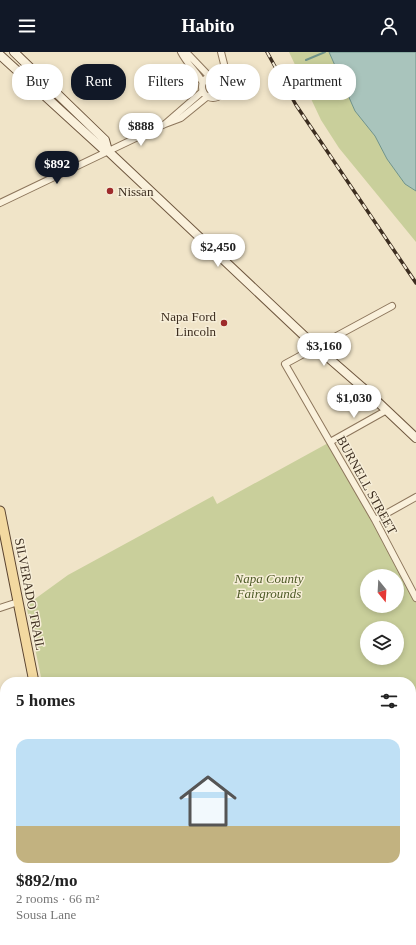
<!DOCTYPE html>
<html lang="en">
<head>
<meta charset="utf-8">
<style>
  :root { --surface:#fff; --page:#f6f6f6; --text:#222; --muted:#767676; --line:#e0e0e0; --accent:#111827 }
  body { margin:0; font-family:"Times New Roman",serif; background:var(--page); color:var(--text); height:100vh; display:flex; flex-direction:column; font-size:15px; white-space:nowrap }
  * { box-sizing:border-box; margin:0 }
  p { font-size:13px; color:var(--muted) }
  .icon { flex:none; width:22px; height:22px; fill:none; stroke:currentColor; stroke-width:2; stroke-linecap:round; stroke-linejoin:round }
  .map { position:relative; flex:1; overflow:hidden }
  .drawer { position:absolute; left:0px; top:625px; width:416px; height:268px; display:flex; flex-direction:column; background:var(--surface); border-radius:16px 16px 0 0; box-shadow:0 2px 6px #0003 }
  .drawer>* { flex:none }
  .guide { position:absolute; left:12px; top:12px; width:392px; height:36px; display:flex; gap:8px }
  .needle { width:26px; rotate:162deg }
  .fabs { position:absolute; left:360px; top:517px; display:grid; gap:8px }
  .fabs a { display:grid; place-items:center; width:44px; height:44px; border-radius:50%; background:var(--surface); box-shadow:0 2px 6px #0003; font-size:20px }
  .price { position:absolute; translate:-50% -34px; padding:0 9px; border-radius:14px; background:#fff; color:#222; font-size:13px; line-height:26px; filter:drop-shadow(0 1px 2px #0008) }
  .price::after { content:''; position:absolute; left:50%; top:24px; width:12px; height:9px; margin-left:-6px; background:inherit; clip-path:polygon(0 0,100% 0,50% 100%) }
  .price.current { background:var(--accent); color:#fff }
  ul { padding:0; list-style:none }
  li { display:grid; align-content:center; gap:8px; height:212px; padding:0 16px }
  li+li { border-top:1px solid var(--line) }
  li span { display:grid; place-items:center; height:124px; border-radius:12px; color:#555 }
  li>.icon { margin-inline-start:auto }
  span .icon { width:72px; height:72px; fill:#fffc; stroke-width:1 }
  li b { font-size:17px }
  h2 { display:flex; justify-content:space-between; align-items:center; height:48px; padding:0 16px; font-size:17px }
  .chip { padding:0 14px; border-radius:16px; background:var(--surface); box-shadow:0 2px 6px #0003; font-size:14px; line-height:36px }
  .chip.current { background:var(--accent); color:#fff }
  header { display:flex; justify-content:space-between; align-items:center; height:52px; padding:0 16px; background:var(--accent); color:#fff; font-size:18px; font-weight:800 }
  .map>svg:first-child { display:block }
  .green { fill:#c9cf9b; fill-rule:evenodd }
  .cemetery { fill:#bfc49a }
  .water { fill:#a9c4bc; stroke:#6f938a }
  .lines { fill:none; stroke-linecap:round; stroke-linejoin:round }
  .stream { stroke:#6f938a; stroke-width:2 }
  .street-casing { stroke:#8d765c; stroke-width:8 }
  .secondary-casing { stroke:#6f573f; stroke-width:10 }
  .primary-casing { stroke:#5b4430; stroke-width:11 }
  .street { stroke:#faf1dc; stroke-width:6 }
  .secondary { stroke:#faf1dc; stroke-width:8 }
  .primary { stroke:#f3d9a0; stroke-width:9 }
  .rail-casing { stroke:#3d2e20; stroke-width:3.5 }
  .rail { stroke:#f7eed8; stroke-width:2; stroke-dasharray:6; stroke-linecap:butt }
  .poi-dot { fill:#9e2a2b; stroke:#f7eed8; stroke-width:1.5 }
  .labels { text-anchor:middle; dominant-baseline:central; stroke-width:3; stroke-linejoin:round; paint-order:stroke }
  .poi-label { font-size:13px; fill:#3d2e20; stroke:#f7eed8; text-anchor:start }
  .street-label { font-size:13px; fill:#3d2e20; stroke:#f7eed8 }
  .park-label { font-size:13px; font-style:italic; fill:#4d5a26; stroke:#f7eed8 }
</style>
</head>
<body>
<header><svg class="icon" aria-label="menu" viewBox="0 0 24 24"><path d="M4 6h16M4 12h16M4 18h16"/></svg>Habito<svg class="icon" aria-label="person" viewBox="0 0 24 24"><circle cx="12" cy="8" r="4"/><path d="M4 21q1-7 8-7t8 7"/></svg></header>
<div class="map">
<svg width="416" height="893" viewBox="0 0 416 893">
  <rect width="100%" height="100%" fill="#f0e4c8"/>
  <path class="green" d="M289,0H329L355,59L375,84L387,107L405,132L416,139V190L339,96L321,68Z
    M330,390L416,546V655L411,657V630H42L27,557L28,552L68,523L213,444L217,452ZM367,524H397V554H367ZM367,576H397V606H367Z"/>
  <path class="cemetery" d="M0,845L5,847V888H86L90,893H0Z"/>
  <path class="water" d="M329,0H416V139L405,132L387,107L375,84L355,59Z"/>
  <g class="lines">
    <path class="stream" d="M306,8L325,0"/>
    <defs>
      <path id="street" d="M181,0C187,12 197,20 203,31
        M186,0L209,24
        M202 35a11 11 0 1 1 22 0a11 11 0 1 1-22 0Z
        M219,25L224,12L221,0
        M203,39L165,72L181,66L208,44
        M0,151L165,72
        M392,254L285,312L375,468L416,546
        M330,390L387,358
        M375,468L416,445
        M0,556L18,550
        M411,657L416,655
        M411,722L416,731
        M0,750L5,748
        M0,809L5,826
        M295,888L298,893
        M371,893L380,888"/>
      <path id="secondary" d="M14,0L105,88L108,99
        M0,3L103,97L108,99L316,295L362,335L416,386
        M411,762L416,759
        M0,837L5,839
        M166,888L176,893
        M182,893L186,888"/>
      <path id="primary" d="M0,459L34,630
        M175,888L179,893"/>
    </defs>
    <use href="#street" class="street-casing"/>
    <use href="#secondary" class="secondary-casing"/>
    <use href="#primary" class="primary-casing"/>
    <use href="#street" class="street"/>
    <use href="#secondary" class="secondary"/>
    <use href="#primary" class="primary"/>
    <defs>
      <path id="rail" d="M267,0L296,53L416,231"/>
    </defs>
    <use href="#rail" class="rail-casing"/>
    <use href="#rail" class="rail"/>
  </g>
  <g class="poi-dot">
    <circle cx="110" cy="139" r="4"/>
    <circle cx="224" cy="271" r="4"/>
  </g>
  <g class="labels">
    <g class="poi-label">
      <text x="118" y="139">Nissan</text>
      <text x="216" y="264" text-anchor="end">Napa Ford<tspan x="216" dy="15">Lincoln</tspan></text>
    </g>
    <g class="street-label">
      <text transform="translate(367 433) rotate(61)">BURNELL STREET</text>
      <text transform="translate(30 542) rotate(79)">SILVERADO TRAIL</text>
    </g>
    <g class="park-label">
      <text x="269" y="526">Napa County<tspan x="269" dy="15">Fairgrounds</tspan></text>
    </g>
  </g>
</svg>
<div class="fabs">
<a><svg class="needle" viewBox="-14 -14 28 28"><path d="M0-13l5 13h-10z" fill="#e53935"/><path d="M0 13l5-13h-10z" fill="#767676"/></svg></a>
<a><svg class="icon" aria-label="layers" viewBox="0 0 24 24"><path d="M12 4l9 5-9 5-9-5zM3 14l9 5 9-5"/></svg></a>
</div>
<b class="price" style="left:141px;top:95px">$888</b>
<b class="price current" style="left:57px;top:133px">$892</b>
<b class="price" style="left:218px;top:216px">$2,450</b>
<b class="price" style="left:324px;top:315px">$3,160</b>
<b class="price" style="left:354px;top:367px">$1,030</b>
<div class="guide">
<a class="chip">Buy</a>
<a class="chip current">Rent</a>
<a class="chip">Filters</a>
<a class="chip">New</a>
<a class="chip">Apartment</a>
</div>
<section class="drawer">
<h2>5 homes<svg class="icon" aria-label="filters" viewBox="0 0 24 24"><path d="M4 7h16M4 17h16"/><circle cx="9" cy="7" r="2"/><circle cx="15" cy="17" r="2"/></svg></h2>
<ul>
<li><span style="background:linear-gradient(#bfe0f5 70%,#c2b280 0)"><svg class="icon" aria-label="home" viewBox="0 0 24 24"><path d="M3 11l9-7 9 7M6 9v11h12V9"/></svg></span><div><b>$892/mo</b><p>2 rooms · 66 m²</p><p>Sousa Lane</p></div></li>
</ul>
</section>
</div>
</body>
</html>
